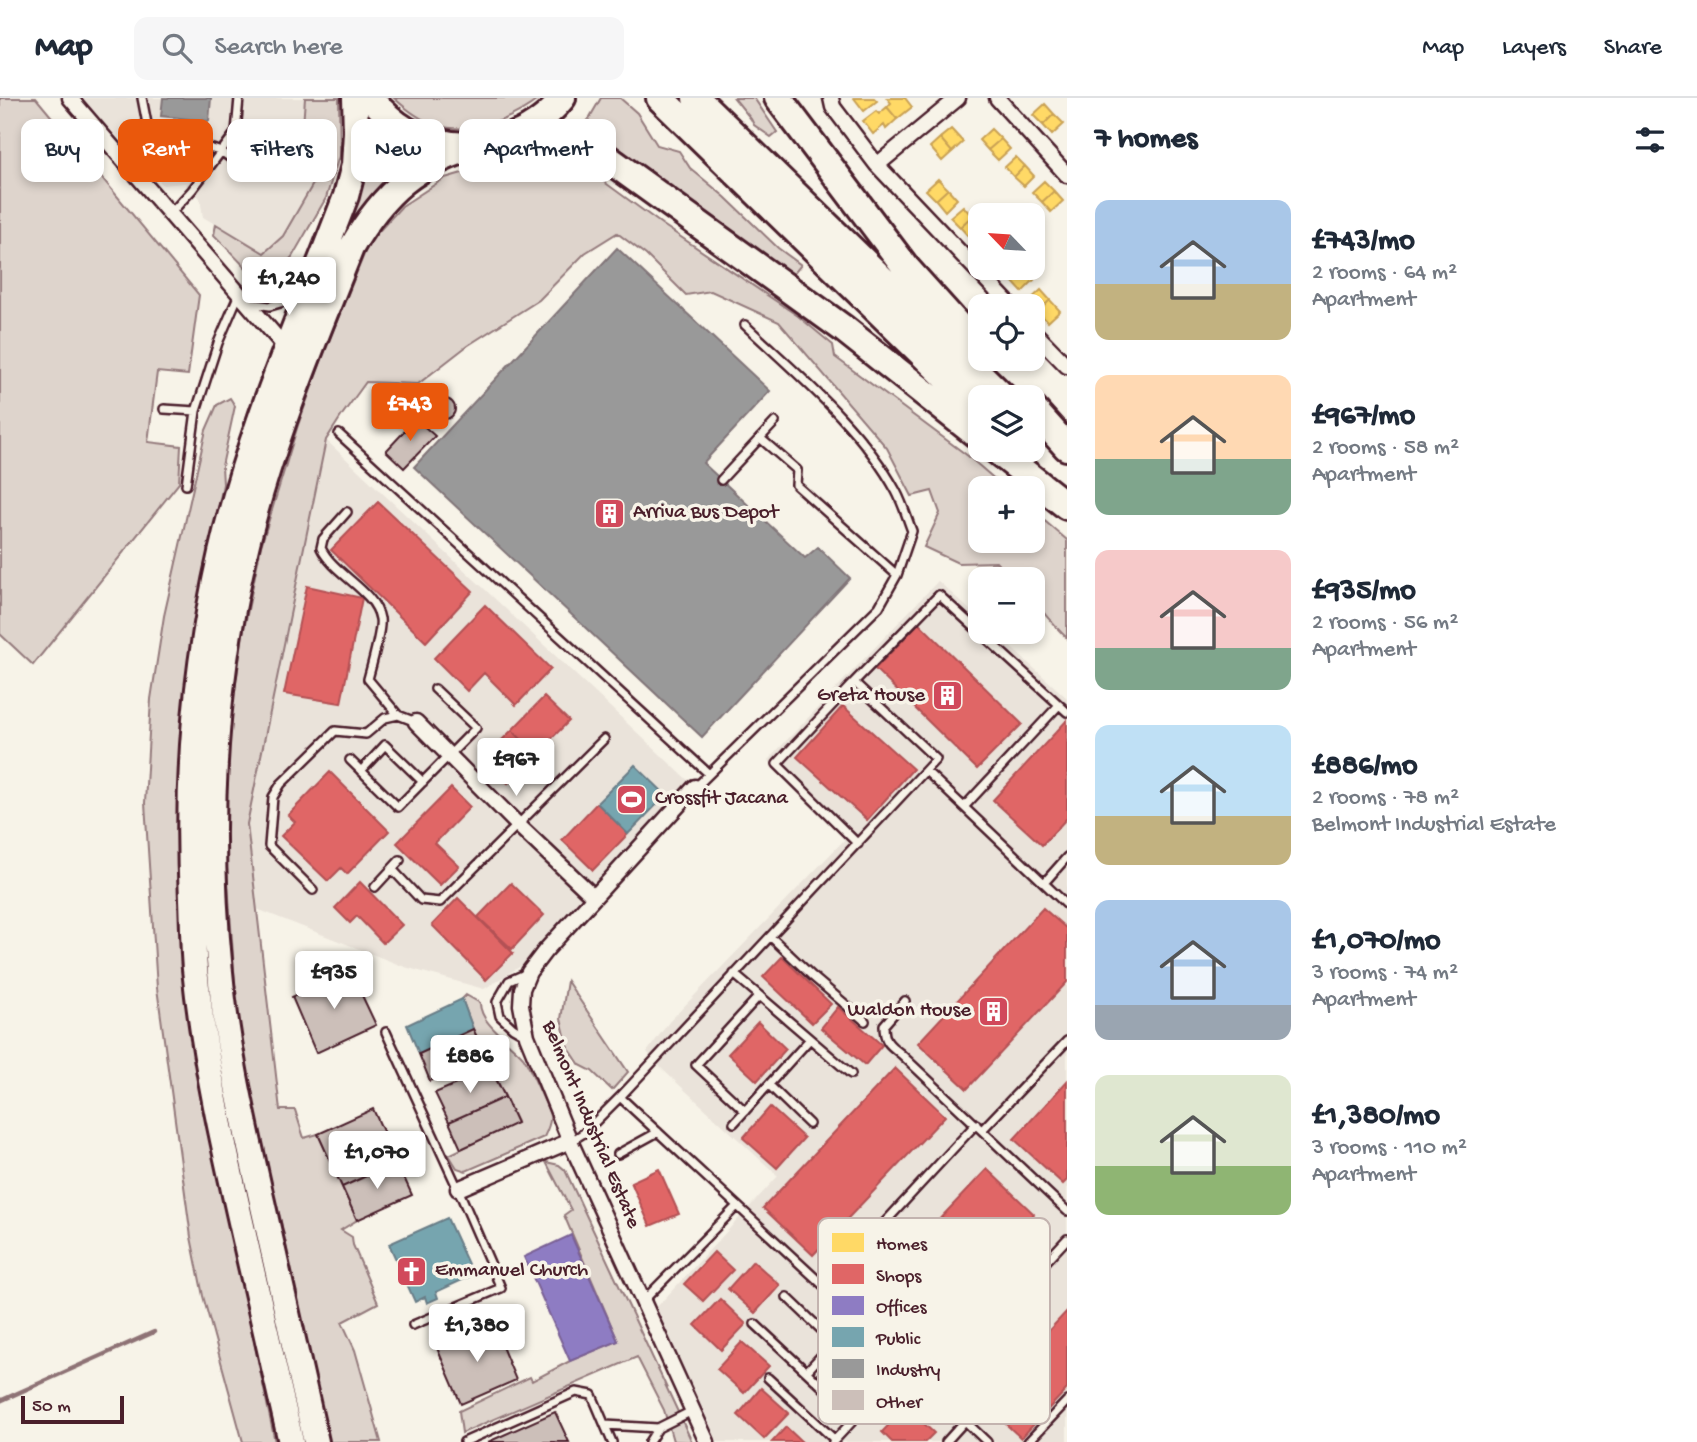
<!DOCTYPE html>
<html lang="en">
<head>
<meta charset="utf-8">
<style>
  :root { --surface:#fff; --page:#f6f6f7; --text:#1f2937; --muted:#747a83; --line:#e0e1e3; --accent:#ea580c }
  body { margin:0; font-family:"Gochi Hand",sans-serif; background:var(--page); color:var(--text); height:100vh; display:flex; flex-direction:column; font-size:26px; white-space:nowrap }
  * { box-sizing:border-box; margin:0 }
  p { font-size:23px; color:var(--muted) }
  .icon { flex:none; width:38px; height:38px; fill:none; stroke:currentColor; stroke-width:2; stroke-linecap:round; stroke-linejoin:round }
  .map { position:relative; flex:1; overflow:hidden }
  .drawer { display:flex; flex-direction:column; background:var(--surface); width:630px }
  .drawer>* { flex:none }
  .guide { position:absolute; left:21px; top:21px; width:665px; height:63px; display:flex; gap:14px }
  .needle { width:46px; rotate:295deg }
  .fabs { position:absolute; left:968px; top:105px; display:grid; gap:14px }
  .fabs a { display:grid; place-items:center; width:77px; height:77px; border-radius:14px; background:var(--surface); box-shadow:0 4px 10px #0003; font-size:35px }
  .scale { position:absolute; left:21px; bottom:18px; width:103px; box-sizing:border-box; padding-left:7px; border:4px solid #4a1f2b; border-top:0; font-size:19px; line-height:24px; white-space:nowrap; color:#4a1f2b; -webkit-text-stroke:5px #f7f3e8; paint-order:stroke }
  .price { position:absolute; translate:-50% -60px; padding:0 16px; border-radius:7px; background:#fff; color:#222; font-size:23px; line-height:46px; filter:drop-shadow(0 2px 4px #0008) }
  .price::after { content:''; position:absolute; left:50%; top:42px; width:21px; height:16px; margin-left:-10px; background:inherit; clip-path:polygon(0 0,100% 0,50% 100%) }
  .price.active { background:var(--accent); color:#fff }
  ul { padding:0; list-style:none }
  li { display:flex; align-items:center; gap:21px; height:175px; padding:0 28px }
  li span { display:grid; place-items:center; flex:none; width:196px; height:140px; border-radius:14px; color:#555 }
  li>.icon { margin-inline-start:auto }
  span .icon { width:84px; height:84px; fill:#fffc; stroke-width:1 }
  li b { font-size:30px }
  h2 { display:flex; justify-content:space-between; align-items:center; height:84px; padding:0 28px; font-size:30px }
  .pill { padding:0 24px; border-radius:14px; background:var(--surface); box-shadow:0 4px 10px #0003; font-size:24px; line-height:63px }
  .pill.active { background:var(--accent); color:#fff }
  header { display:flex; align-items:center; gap:42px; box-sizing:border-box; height:98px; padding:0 35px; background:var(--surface); border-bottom:2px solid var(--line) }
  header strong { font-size:33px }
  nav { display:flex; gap:38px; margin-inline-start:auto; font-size:24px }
  .search { width:490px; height:63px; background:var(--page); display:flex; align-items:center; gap:18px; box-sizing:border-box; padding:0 24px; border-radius:14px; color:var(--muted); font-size:26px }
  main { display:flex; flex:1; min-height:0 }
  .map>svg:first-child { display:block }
  .built { fill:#eae3da }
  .green { fill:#ded4cc; stroke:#947a7c; stroke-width:2 }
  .homes { fill:#ffd966; stroke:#c9a154; stroke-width:2 }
  .shops { fill:#e06666; stroke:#b35154; stroke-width:2 }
  .offices { fill:#8e7cc3; stroke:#7a6095; stroke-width:2 }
  .public { fill:#76a5af; stroke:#697d87; stroke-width:2 }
  .industry { fill:#999; stroke:#817478; stroke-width:2 }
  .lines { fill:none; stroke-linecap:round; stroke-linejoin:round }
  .stream { stroke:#8e7275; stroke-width:4.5 }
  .building { fill:#ccbfb9; stroke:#4a1f2b; stroke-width:2 }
  .service-casing { stroke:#4a1f2b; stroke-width:12 }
  .minor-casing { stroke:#4a1f2b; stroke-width:19 }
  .trunk-casing { stroke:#4a1f2b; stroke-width:30 }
  .motorway-casing { stroke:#4a1f2b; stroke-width:32 }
  .service { stroke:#f7f3e8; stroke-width:7 }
  .minor { stroke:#f7f3e8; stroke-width:14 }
  .trunk { stroke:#f7f3e8; stroke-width:24 }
  .motorway { stroke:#f7f3e8; stroke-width:26 }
  .labels { text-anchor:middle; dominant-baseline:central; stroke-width:7; stroke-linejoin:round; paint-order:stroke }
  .poi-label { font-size:21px; fill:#4a1f2b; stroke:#f7f3e8; text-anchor:start }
  .street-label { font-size:21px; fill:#4a1f2b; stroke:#f7f3e8 }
  .key { fill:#f7f3e8; stroke:#c3b3af; stroke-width:2 }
  .key-label { font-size:19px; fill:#4a1f2b }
</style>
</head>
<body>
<header>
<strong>Map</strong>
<div class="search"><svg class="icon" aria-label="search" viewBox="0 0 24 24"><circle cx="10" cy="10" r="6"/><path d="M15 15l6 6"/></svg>Search here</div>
<nav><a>Map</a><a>Layers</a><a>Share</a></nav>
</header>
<main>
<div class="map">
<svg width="1067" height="1344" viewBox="0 0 1067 1344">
  <rect width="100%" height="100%" fill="#f7f3e8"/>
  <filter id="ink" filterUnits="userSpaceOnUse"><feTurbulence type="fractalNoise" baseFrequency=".0143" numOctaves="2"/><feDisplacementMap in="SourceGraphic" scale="14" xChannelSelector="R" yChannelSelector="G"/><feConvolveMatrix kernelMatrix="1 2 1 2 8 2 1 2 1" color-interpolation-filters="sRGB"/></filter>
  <g filter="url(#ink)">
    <path class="built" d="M81,0H305L322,64L317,79L283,138L264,155L203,119L200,100L185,85L163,87Z
      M326,342L695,689L545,853L484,891L405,869L257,811L247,726Z
      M938,483L980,521V534H994L1067,600V1344H718L656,1210L778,1078L662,971L647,954L669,924L847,739L768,662Z"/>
    <path class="green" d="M0,0H36L199,197L188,277L157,274L148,344L181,348L179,385L33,567L0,536Z
      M305,0H339L340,55L326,100L292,159L275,177L254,178L214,137L216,126L264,155L283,138L317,79L322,64L302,43Z
      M394,0H540C512,22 472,38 436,27C420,22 406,11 394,0Z
      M601,0H620L637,15L657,47L679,53L690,70L725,99L778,150L801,167L792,178L726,129L583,31Z
      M734,0H754L777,34L771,39L754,27L751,21Z
      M365,8L432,52C385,73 364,109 339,152Z
      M535,54L569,64L596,78L663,127L798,218L833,247L835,259L968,358L1005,390H980V443H1032L1033,413L1067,442V540C1054,528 1044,515 1033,502L1032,481H1012L996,464L958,465L924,449L940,415L932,393L912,398L887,350L779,224L711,193L686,197L646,157L617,135L585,155L539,202L467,248L418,286L366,284L342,317L326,342L247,726L280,1012H295L304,1040L318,1036L357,1122L341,1132L352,1139L353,1147L378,1205L342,1224L355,1252L381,1344H327L280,1119L253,1021L236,901L224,727L231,619L243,536L261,448L298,327L326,250L369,144L402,108L445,80Z
      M230,300L235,308L222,368L223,386L207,468L187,599L206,1012L275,1344H243L203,1198L191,1139L157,890L145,705L151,601L164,518L206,332L217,307Z
      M567,883L628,974L612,992L592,973L580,967L568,949L561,921Z
      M466,897L480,905C480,926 510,944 523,959C527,964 549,1012 550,1018C551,1025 547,1033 544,1039L466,1073L457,1070L449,1057L517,1024L473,931L462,901Z
      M546,1064L559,1067L565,1072L692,1344L673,1343L664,1312L637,1259L462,1335L459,1313L530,1279L532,1283L570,1263L618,1243L564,1117L571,1112Z"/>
    <path class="homes" d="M854,0H874L877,3L864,13Z
      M887,0H905L912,9L897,21L887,9L891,5Z
      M1045,6L1054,16L1043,27L1033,17Z
      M887,9L897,21L886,31L884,27L873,36L863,23L876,13L879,16Z
      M1054,16L1064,26L1052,37L1043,27Z
      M951,31L963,44L952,54L940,40Z
      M991,31L1001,41L988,52L979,42Z
      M940,40L952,54L942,63L930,49Z
      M1001,41L1010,51L998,62L988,52Z
      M1016,59L1025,68L1014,79L1005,69Z
      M1025,68L1034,78L1024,88L1014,79Z
      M938,81L948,91L936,102L926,92Z
      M1044,83L1054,93L1042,104L1032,94Z
      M948,91L957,101L945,113L936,102Z
      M1054,93L1063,103L1051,114L1042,104Z
      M963,108L972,118L960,129L950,119Z
      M972,118L980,127V130L970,140L960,129Z
      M1005,170H1022L1024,172L1012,183L1002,173Z
      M1024,172L1034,182L1022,194L1012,183Z
      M1041,192L1050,202L1038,214L1029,203Z
      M1050,202L1060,213L1048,224L1038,214Z"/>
    <path class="shops" d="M378,404L473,493L426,544L331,452Z
      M307,488L362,500L341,605L284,596Z
      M485,507L551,571L516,607L484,575L467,593L434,560Z
      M919,525L1022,626L977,671L875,571Z
      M544,599L569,623L536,656L512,632Z
      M843,608L913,671L867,722L797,659Z
      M1067,622V720L1042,747L993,702Z
      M512,632L536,656L508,685L483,661Z
      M330,674L389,733L347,776L341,770L328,783L281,738L295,724L288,717Z
      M451,690L470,709L435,745L459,768L440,787L397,745Z
      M597,705L628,736L593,772L562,742Z
      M360,784L402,827L383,845L357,818L350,825L335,810Z
      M511,785L544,817L512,851L478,819Z
      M458,800L513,855L486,882L432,827Z
      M1043,810L1067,831V884L967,991L918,945Z
      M782,859L831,906L812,925L763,879Z
      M838,909L882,947L865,967L821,930Z
      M758,924L786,951L757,983L728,956Z
      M895,970L945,1018L813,1157L763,1110Z
      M1067,983V1082L1063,1086L1014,1041Z
      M770,1009L804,1040L777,1070L743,1040Z
      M659,1071L679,1116L650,1128L631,1084Z
      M987,1071L1034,1116L979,1175L931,1130Z
      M714,1154L733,1172L703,1203L684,1186Z
      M753,1163L780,1187L755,1215L728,1191Z
      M720,1201L746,1226L721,1252L695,1227Z
      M1067,1213V1291L1021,1340L982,1304Z
      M742,1244L769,1268L744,1295L717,1271Z
      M761,1290L789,1315L764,1341L738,1317Z
      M906,1309L934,1335L925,1344H892L882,1334Z
      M786,1329L802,1344H772Z"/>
    <path class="offices" d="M571,1137L618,1243L570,1263L524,1159Z"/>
    <path class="public" d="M635,667L666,697L628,736L597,705Z
      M462,901L473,931L419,956L407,927Z
      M447,1120L473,1177L436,1194L438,1200L427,1205L425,1199L415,1204L389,1146Z"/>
    <path class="industry" d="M163,0H211L209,23L161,18Z
      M617,150L770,293L703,365L805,460L818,449L850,480L702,639L414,369Z"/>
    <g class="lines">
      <path class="stream" d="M0,1303L154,1234"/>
    </g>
    <path class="building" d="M435 311a10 10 0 1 1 20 0a10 10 0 1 1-20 0Z
      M416,321L435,338L404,370L386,353Z
      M350,872L376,927L316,955L292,899Z
      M473,931L486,958L430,983L419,956Z
      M491,971L505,999L449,1024L435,995Z
      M505,999L517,1025L461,1051L449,1024Z
      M373,1011L397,1064L342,1089L318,1036Z
      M397,1064L412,1097L357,1122L342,1089Z
      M493,1227L516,1282L461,1306L437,1250Z
      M555,1314L569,1344H488Z"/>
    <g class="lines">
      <defs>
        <path id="service" d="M142,0L149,36L190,44L222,54L239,66L279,76
          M171,115L192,92L236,34L239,0
          M248,205L270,208L301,199
          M164,311L196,313
          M339,336L708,675
          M760,340L797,372L796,387L897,477
          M721,382L775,324
          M186,387L196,313L218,245L239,196
          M347,414L323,441L321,450C334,477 375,492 380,521C382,531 371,570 368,581L398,617
          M854,584L777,666L858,746
          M350,662L398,709L476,630L435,591
          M361,673L385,647L423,684
          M926,673L1067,807
          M696,689L879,509L897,477L912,433C907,420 903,406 896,393C862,330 797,276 745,227
          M964,709L1059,607
          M392,771L421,802L440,804L604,641
          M1044,785L1067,759
          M375,789L400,762
          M313,792L269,748L273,699L281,686L335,633L366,636L385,620L398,617L416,624
          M771,839L812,878L865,923
          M525,876L509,883L497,904L500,918L513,930L527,938
          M734,876L851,976
          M905,903L884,927C884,943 888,946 901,956L1067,1113
          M386,934L458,1091L501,1190L413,1227
          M769,987L809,1026
          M745,1013L696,967L759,898
          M734,1025L810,941
          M982,1032L1067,943
          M571,1043L584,1035L620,999
          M618,1056L658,1034
          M825,1189L976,1026
          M787,1199L834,1244L807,1273
          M643,1203L737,1108
          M755,1226L856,1320
          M768,1280L835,1342
          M929,1289L1067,1141
          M605,1327L658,1330L692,1313
          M464,1344L576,1294L592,1297L612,1344
          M649,1344L658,1330
          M833,1344L906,1266
          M946,1344L965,1323
          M987,1344L825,1189L620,999L936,661L854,584L939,497L1067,614
          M1028,1344L1067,1303"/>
        <path id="minor" d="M70,0L286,250L289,246
          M831,0L833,9L877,67L1011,208
          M997,0L1067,77
          M877,67L958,0
          M1032,232L1067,268
          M416,624L517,726L594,799
          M695,689L545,853L529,874L522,891L521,907L527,938L570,1043L707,1344
          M458,1091L570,1043"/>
        <path id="trunk" d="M371,0C381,12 393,24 407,32C461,60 525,47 563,0
          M291,1344C276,1275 260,1206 244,1137C224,1049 204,961 195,871C193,848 193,824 192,801C186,685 195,569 221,455C249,331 301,216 346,98L354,67L356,34L355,0
          M316,1344C298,1264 280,1184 262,1104C245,1028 227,951 220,874C206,736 213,593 244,458C268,352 311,251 351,150C384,93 417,65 481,47"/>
        <path id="motorway" d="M660,0L980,312
          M696,0L1003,299
          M778,0L907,171L980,252
          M517,37C553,42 574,42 607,60L844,231L980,339
          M1032,310L1067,349
          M996,352L1067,408"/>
      </defs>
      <use href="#service" class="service-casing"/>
      <use href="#minor" class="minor-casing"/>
      <use href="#trunk" class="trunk-casing"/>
      <use href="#motorway" class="motorway-casing"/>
      <use href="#service" class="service"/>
      <use href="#minor" class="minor"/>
      <use href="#trunk" class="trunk"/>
      <use href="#motorway" class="motorway"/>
    </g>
  </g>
  <defs>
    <symbol id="building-square" viewBox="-11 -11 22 22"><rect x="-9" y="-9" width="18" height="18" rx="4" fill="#d1495b" stroke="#f7f3e8"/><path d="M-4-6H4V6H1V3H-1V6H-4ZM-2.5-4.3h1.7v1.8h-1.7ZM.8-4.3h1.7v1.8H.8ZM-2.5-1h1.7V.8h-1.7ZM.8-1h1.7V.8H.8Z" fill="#fff"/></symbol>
    <symbol id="stadium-square" viewBox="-11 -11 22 22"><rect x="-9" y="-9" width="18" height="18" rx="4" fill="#d1495b" stroke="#f7f3e8"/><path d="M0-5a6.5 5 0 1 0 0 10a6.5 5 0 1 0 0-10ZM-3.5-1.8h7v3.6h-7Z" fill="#fff"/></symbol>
    <symbol id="church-square" viewBox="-11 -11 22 22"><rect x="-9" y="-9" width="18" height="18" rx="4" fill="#d1495b" stroke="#f7f3e8"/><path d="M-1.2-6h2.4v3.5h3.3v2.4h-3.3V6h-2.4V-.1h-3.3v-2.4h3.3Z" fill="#fff"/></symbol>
  </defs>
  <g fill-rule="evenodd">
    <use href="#building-square" x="592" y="398" width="35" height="35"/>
    <use href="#building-square" x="930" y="580" width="35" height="35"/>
    <use href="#stadium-square" x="614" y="684" width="35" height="35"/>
    <use href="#building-square" x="976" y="896" width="35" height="35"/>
    <use href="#church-square" x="394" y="1156" width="35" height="35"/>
  </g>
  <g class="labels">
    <g class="poi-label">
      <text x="633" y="415">Arriva Bus Depot</text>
      <text x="925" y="598" text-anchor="end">Greta House</text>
      <text x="655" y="701">Crossfit Jacana</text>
      <text x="971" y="913" text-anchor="end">Waldon House</text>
      <text x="435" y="1173">Emmanuel Church</text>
    </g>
    <g class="street-label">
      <text transform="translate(590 1027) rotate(67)">Belmont Industrial Estate</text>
    </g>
  </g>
  <rect x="818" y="1120" width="232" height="206" rx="10" class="key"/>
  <rect x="832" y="1135" width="32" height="19" fill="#ffd966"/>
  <rect x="832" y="1166" width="32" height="20" fill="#e06666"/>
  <rect x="832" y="1198" width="32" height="19" fill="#8e7cc3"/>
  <rect x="832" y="1229" width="32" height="20" fill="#76a5af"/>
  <rect x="832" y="1261" width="32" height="19" fill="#999"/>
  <rect x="832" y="1292" width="32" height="20" fill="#ccbfb9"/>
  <g class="key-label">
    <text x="876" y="1151">Homes</text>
    <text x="876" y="1183">Shops</text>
    <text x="876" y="1214">Offices</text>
    <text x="876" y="1246">Public</text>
    <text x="876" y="1277">Industry</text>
    <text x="876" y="1309">Other</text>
  </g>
</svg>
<div class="fabs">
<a><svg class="needle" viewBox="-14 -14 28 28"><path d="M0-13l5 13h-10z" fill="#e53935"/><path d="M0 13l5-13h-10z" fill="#747a83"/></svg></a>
<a><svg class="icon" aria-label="locate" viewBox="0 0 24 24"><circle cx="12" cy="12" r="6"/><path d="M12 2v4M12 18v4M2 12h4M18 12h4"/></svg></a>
<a><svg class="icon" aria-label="layers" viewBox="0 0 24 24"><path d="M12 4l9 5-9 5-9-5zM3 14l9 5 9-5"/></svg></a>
<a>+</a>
<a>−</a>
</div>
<div class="scale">50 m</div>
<b class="price" style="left:289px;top:219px">£1,240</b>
<b class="price active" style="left:410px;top:345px">£743</b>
<b class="price" style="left:516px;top:700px">£967</b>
<b class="price" style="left:334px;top:913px">£935</b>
<b class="price" style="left:470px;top:997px">£886</b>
<b class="price" style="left:377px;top:1093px">£1,070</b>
<b class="price" style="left:477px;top:1266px">£1,380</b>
<div class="guide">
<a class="pill">Buy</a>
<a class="pill active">Rent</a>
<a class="pill">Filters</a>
<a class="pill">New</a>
<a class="pill">Apartment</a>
</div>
</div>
<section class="drawer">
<h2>7 homes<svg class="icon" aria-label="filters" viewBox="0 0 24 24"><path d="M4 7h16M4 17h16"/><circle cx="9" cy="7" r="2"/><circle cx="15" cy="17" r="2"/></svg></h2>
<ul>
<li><span style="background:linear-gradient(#a9c7e8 60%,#c2b280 0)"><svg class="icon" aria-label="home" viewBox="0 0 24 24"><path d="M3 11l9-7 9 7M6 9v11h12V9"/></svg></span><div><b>£743/mo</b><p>2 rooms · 64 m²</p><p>Apartment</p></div></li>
<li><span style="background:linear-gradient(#ffd9b3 60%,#7fa58c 0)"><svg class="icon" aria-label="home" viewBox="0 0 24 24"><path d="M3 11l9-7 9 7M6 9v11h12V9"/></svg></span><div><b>£967/mo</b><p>2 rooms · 58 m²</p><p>Apartment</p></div></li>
<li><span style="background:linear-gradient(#f6c9c9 70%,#7fa58c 0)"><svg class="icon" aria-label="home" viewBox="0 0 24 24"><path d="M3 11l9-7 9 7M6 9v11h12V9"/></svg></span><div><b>£935/mo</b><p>2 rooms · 56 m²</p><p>Apartment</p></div></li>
<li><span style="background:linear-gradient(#bfe0f5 65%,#c2b280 0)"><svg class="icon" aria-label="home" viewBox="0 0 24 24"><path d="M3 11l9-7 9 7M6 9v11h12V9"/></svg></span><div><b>£886/mo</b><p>2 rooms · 78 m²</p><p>Belmont Industrial Estate</p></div></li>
<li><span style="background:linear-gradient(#a9c7e8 75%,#9aa5b1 0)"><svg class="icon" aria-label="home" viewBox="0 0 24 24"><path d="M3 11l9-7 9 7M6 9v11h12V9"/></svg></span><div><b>£1,070/mo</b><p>3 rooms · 74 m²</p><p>Apartment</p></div></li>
<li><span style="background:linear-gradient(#dfe7d0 65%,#8fb573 0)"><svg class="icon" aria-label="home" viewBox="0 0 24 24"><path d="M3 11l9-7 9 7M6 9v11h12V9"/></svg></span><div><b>£1,380/mo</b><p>3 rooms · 110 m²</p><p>Apartment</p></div></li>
</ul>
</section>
</main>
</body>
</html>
